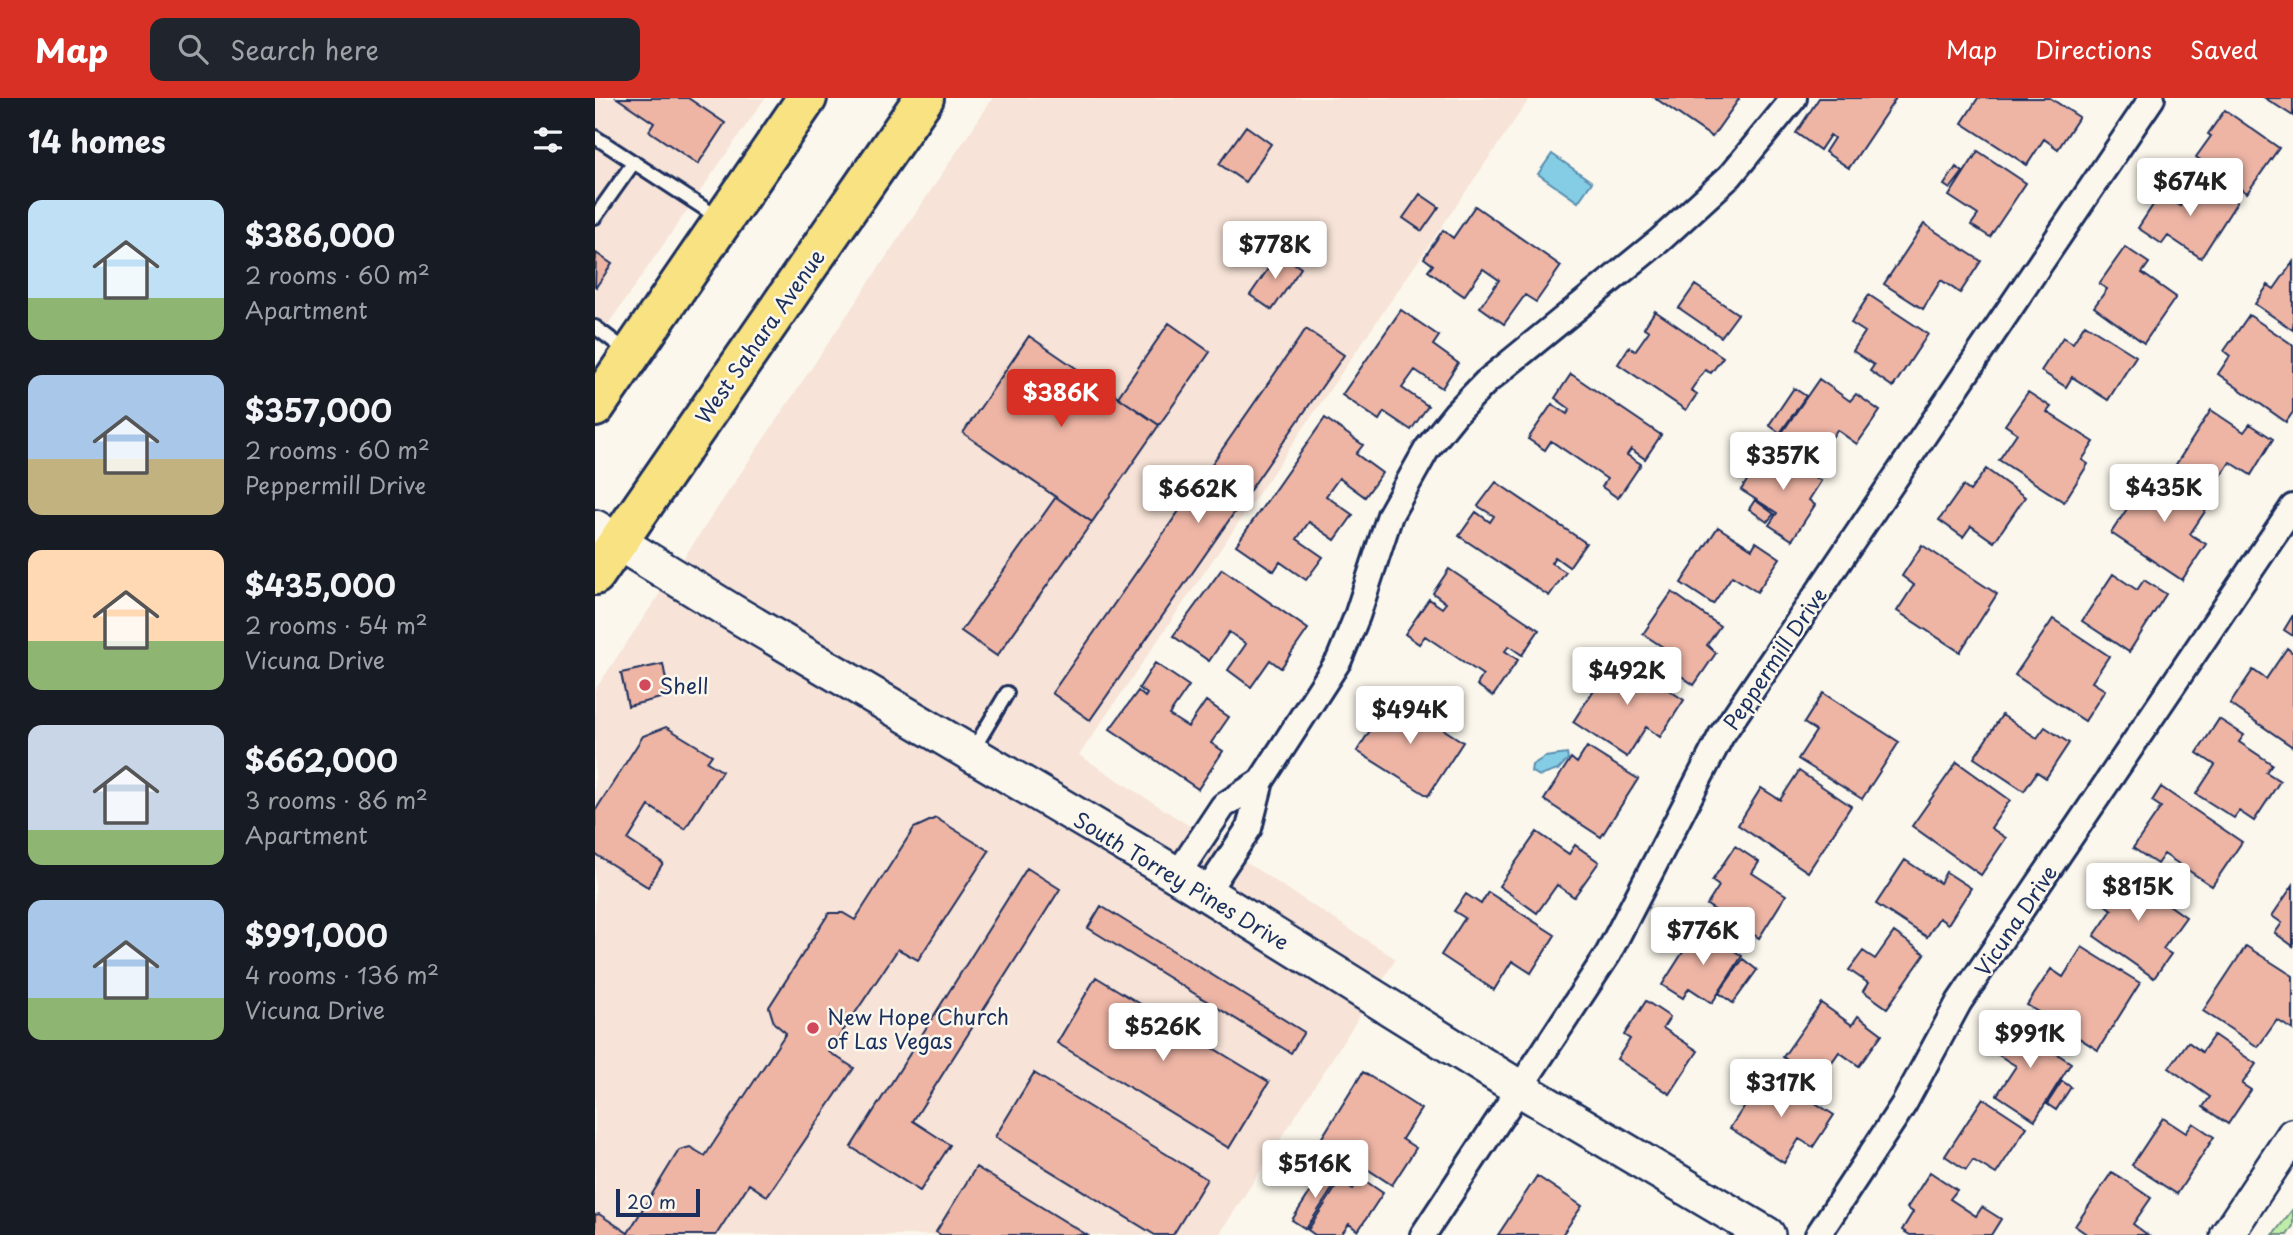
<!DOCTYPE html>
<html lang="en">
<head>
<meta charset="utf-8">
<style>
  :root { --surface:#171b24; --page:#20242c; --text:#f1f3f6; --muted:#9ea1a6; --accent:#d93025 }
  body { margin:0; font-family:"Playpen Sans",sans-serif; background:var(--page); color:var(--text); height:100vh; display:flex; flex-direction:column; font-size:26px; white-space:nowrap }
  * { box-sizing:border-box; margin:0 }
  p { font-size:23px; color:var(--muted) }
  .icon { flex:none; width:38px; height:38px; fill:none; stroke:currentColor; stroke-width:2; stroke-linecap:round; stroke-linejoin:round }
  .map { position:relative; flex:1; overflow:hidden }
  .side { display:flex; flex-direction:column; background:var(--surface); width:595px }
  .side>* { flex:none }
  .scale { position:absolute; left:21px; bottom:18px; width:84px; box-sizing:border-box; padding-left:7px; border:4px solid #1b2f5e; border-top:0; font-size:19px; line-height:24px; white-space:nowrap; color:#1b2f5e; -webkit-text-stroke:5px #fbf7ec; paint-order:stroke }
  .price { position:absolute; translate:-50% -60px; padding:0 16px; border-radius:7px; background:#fff; color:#222; font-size:23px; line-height:46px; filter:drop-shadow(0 2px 4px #0008) }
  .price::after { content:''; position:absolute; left:50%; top:42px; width:21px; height:16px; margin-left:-10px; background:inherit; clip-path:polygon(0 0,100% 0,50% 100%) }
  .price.selected { background:var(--accent); color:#fff }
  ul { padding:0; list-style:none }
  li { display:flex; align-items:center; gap:21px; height:175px; padding:0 28px }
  li span { display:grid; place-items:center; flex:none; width:196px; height:140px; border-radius:14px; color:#555 }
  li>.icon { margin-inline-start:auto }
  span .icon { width:84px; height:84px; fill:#fffc; stroke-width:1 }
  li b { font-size:30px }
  h2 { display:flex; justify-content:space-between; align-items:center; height:84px; padding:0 28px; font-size:30px }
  header { display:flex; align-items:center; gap:42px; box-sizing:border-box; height:98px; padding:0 35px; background:var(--accent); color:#fff }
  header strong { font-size:33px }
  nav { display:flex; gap:38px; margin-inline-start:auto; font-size:24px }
  .search { width:490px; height:63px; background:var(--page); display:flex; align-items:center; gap:18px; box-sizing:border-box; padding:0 24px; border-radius:14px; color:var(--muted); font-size:26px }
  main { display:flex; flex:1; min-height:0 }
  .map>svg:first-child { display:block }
  .built { fill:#f7e3d7 }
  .green { fill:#bfeca9; stroke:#6d8e84; stroke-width:2 }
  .water { fill:#84cde5; stroke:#5a8eaf; stroke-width:2 }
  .building { fill:#eeb5a5; stroke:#1b2f5e; stroke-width:2 }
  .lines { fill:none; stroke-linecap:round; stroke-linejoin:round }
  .service-casing { stroke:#1b2f5e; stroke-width:18 }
  .minor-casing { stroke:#1b2f5e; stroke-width:30 }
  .tertiary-casing { stroke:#1b2f5e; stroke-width:37 }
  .secondary-casing { stroke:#1b2f5e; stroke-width:40 }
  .primary-casing { stroke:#1b2f5e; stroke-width:44 }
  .service { stroke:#fbf7ec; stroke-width:12 }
  .minor { stroke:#fbf7ec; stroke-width:24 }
  .tertiary { stroke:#fbf7ec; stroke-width:32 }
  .secondary { stroke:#fbf7ec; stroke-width:35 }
  .primary { stroke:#f8e281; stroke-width:38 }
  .poi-dot { fill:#d1495b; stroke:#fbf7ec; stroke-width:2.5 }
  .labels { text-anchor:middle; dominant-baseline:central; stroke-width:5; stroke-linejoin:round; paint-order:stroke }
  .street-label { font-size:21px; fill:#1b2f5e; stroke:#fbf7ec }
  .poi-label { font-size:21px; fill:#1b2f5e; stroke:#fbf7ec; text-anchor:start }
</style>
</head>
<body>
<header>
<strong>Map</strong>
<div class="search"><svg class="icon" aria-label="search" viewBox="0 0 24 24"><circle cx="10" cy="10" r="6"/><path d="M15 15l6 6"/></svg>Search here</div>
<nav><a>Map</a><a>Directions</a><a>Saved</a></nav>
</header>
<main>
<section class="side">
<h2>14 homes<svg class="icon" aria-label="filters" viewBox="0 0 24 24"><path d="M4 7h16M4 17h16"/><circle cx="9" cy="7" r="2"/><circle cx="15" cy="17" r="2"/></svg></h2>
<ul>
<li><span style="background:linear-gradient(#bfe0f5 70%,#8fb573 0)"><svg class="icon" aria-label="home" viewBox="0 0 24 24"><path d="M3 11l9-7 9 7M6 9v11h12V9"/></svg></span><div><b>$386,000</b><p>2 rooms · 60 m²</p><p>Apartment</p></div></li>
<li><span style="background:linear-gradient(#a9c7e8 60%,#c2b280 0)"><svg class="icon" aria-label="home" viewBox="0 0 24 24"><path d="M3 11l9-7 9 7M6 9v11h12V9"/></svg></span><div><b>$357,000</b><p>2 rooms · 60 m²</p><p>Peppermill Drive</p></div></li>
<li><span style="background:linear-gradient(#ffd9b3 65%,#8fb573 0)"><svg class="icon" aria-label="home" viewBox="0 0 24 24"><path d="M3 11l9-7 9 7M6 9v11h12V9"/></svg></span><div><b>$435,000</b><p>2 rooms · 54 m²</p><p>Vicuna Drive</p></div></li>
<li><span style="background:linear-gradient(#c9d6e8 75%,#8fb573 0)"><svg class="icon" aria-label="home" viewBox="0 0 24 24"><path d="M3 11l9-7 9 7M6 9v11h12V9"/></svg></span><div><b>$662,000</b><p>3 rooms · 86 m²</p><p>Apartment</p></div></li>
<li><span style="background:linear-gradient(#a9c7e8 70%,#8fb573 0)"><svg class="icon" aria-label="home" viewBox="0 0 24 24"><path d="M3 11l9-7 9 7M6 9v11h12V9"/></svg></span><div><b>$991,000</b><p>4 rooms · 136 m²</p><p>Vicuna Drive</p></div></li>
</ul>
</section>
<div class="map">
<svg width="1698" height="1137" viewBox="0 0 1698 1137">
  <rect width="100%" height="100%" fill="#fbf7ec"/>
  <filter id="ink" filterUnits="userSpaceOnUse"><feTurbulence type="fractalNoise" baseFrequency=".0143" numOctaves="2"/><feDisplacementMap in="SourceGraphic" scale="14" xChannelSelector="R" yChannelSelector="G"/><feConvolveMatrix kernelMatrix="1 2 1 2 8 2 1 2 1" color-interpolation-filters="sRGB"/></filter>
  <g filter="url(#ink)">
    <path class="built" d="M0,0H170L0,245Z
      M398,0H935L484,657L801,861L624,1137H0V592Z"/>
    <path class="green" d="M1698,1111V1128L1692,1137H1678Z"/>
    <path class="water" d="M957,56L997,84L983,104L943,76Z
      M972,656L973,661L963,672L945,678L936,674L937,667L950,659Z"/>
    <path class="building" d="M22,0H93L130,25L103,66L54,33L59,25Z
      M1060,0H1143L1144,1L1117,39Z
      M1224,0H1301L1254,70L1230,54L1239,40L1235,37L1225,52L1201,35Z
      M1383,0H1455L1484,19L1463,51L1449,41L1432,67L1367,25Z
      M1670,0H1698V18Z
      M1630,12L1684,50L1652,95L1601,59L1616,38L1613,36Z
      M651,28L676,46L650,84L624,66Z
      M1383,53L1431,85L1395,139L1376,127L1383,117L1354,98Z
      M1361,69L1368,74L1355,91L1349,87Z
      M1604,79L1642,104L1606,160L1573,138L1567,146L1543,130L1566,95L1585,108Z
      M825,96L844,109L827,133L808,120Z
      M880,108L966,168L941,204L930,197L909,226L885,209L904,182L888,171L869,198L833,173L838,167L829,160L848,132L858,140Z
      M1329,126L1386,163L1365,195L1346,182L1328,211L1289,186Z
      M1530,149L1554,165L1547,175L1581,199L1549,245L1499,209L1512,191L1504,186Z
      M1,155L17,166L1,189L0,188Z
      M684,155L706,170L677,212L655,197Z
      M1698,164V232L1660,206L1673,187L1679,191Z
      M1100,187L1143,216L1126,239L1084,210Z
      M1274,197L1333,236L1298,289L1275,273L1279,267L1258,253L1270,234L1256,225Z
      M806,212L844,238L838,247L863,265L847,290L820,272L807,290L833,308L816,332L789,314L784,322L747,297Z
      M1060,213L1128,259L1116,275L1110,272L1096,292L1102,296L1091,312L1023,266L1034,249L1040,253L1054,233L1049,230Z
      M1654,217L1698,247V314L1691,324L1623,276L1635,258L1629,253Z
      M574,225L615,254L564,327L523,299Z
      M1490,226L1541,258L1513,302L1477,279L1471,289L1446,273L1468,239L1478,245Z
      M711,231L749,257L495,622L457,595Z
      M434,238L564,327L497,424L368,335Z
      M976,276L1066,337L1050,361L1036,351L1032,357L1046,366L1023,400L1007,389L1012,381L956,343L950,352L933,341L957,306L972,316L975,311L960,300Z
      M1224,281L1255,303L1261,296L1285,313L1262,346L1242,332L1222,361L1186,336Z
      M1199,290L1211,298L1185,335L1174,327Z
      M1433,294L1456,309L1452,314L1499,344L1487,362L1493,366L1469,404L1404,362L1422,335L1410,327Z
      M1616,312L1649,334L1655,326L1678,341L1656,377L1635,364L1617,392L1580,368Z
      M730,320L768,347L761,356L787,375L770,399L744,380L731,398L758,417L740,442L714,424L702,441L728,459L711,482L685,464L679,473L641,447Z
      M1173,350L1226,383L1214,402L1220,407L1197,442L1174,427L1182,415L1146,392Z
      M1559,370L1615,406L1595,436L1611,446L1587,482L1516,435Z
      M1391,371L1430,399L1399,444L1376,428L1368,439L1344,422L1368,388L1375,393Z
      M901,384L991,445L974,469L960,459L956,465L971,474L954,498L864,438L881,414L895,424L899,418L883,408Z
      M461,399L497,424L402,558L366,533Z
      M1160,402L1179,416L1172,424L1154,411Z
      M1123,429L1157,451L1161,444L1185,460L1162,494L1137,478L1118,506L1086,485Z
      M1327,447L1402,496L1365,554L1302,513L1319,487L1307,478Z
      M627,471L713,531L686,570L675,562L656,589L633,572L651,546L634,534L614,563L578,538Z
      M854,471L944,532L927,557L914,548L910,553L923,562L898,598L882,587L888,577L830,538L824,546L810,536L834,501L847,510L851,505L838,495Z
      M1518,476L1542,492L1549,482L1571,496L1534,554L1487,523Z
      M1077,494L1125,528L1112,547L1121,555L1099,587L1075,570L1083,559L1048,536Z
      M1698,517V538L1689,532Z
      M1458,521L1514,558L1497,584L1510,592L1490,623L1420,577Z
      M1692,550L1698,555V649L1635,606L1658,572L1671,581Z
      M1021,558L1089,602L1065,639L1051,629L1032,659L978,624Z
      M560,565L594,588L574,617L593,629L611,603L634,619L616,645L628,653L603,691L515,631L543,593L550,599L552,596L544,590Z
      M68,566L74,598L33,608L26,575Z
      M1228,595L1304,644L1267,701L1203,661L1221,633L1209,625Z
      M797,598L868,644L833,698L762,653Z
      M1407,617L1442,640L1450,629L1474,645L1451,680L1442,674L1429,693L1379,660Z
      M1624,621L1649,637L1644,644L1677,666L1671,674L1685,683L1659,723L1644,713L1639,720L1601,696L1620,667L1602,655Z
      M71,629L117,657L112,664L127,673L90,731L54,708L33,742L68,765L53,789L0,756V713L48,638Z
      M992,649L1043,681L1006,739L949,702L976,660L982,665Z
      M1362,664L1415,702L1396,730L1411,740L1386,777L1317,728Z
      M1204,673L1256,708L1213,774L1143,727L1166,690L1185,702Z
      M1566,689L1647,744L1617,788L1569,756L1562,766L1538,750L1566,709L1557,703Z
      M341,720L394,753L323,862L303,851L234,954L259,970L172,1098L154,1086L121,1137H0V1117L4,1116L33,1135L84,1052L95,1049L110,1058L191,935L179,925L174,909L234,815H248L260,822L319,730Z
      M942,734L974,756L980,747L1004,764L979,799L962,787L942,815L904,788Z
      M1140,748L1164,764L1157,775L1191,797L1164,840L1112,807L1124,788L1117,783Z
      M1310,762L1345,785L1351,774L1376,790L1353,826L1344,820L1332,839L1281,806Z
      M432,770L465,791L318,1023L355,1047L325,1093L256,1049Z
      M1523,771L1591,819L1568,851L1576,856L1559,880L1499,838L1517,812L1502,801Z
      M1698,787V848L1680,835L1687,825L1677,818Z
      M893,794L960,837L936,875L917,863L899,892L846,857L870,820L859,813L871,796L886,806Z
      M506,808L709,934L696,955L493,830Z
      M1104,829L1147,858L1117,905L1094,890L1088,900L1067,887Z
      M1299,834L1330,856L1292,910L1268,893L1273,885L1254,872L1268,853L1280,861Z
      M1651,848L1698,878V932L1682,922L1663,949L1608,913Z
      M1487,849L1545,885L1503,952L1432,907L1456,871L1468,879Z
      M1148,861L1162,872L1138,905L1124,895Z
      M501,879L674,984L634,1050L462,945Z
      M1051,903L1075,919L1068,930L1103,953L1075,996L1022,961L1035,941L1029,937Z
      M1226,905L1257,927L1263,918L1287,936L1264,968L1244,954L1223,984L1188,959Z
      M1425,921L1449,937L1444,944L1476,965L1440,1022L1402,997L1421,968L1402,956Z
      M1619,937L1661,966L1647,986L1656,992L1633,1026L1608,1009L1615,999L1574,970L1593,944L1607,954Z
      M768,974L826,1011L807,1041L821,1050L797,1087L726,1041Z
      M1172,974L1239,1017L1218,1049L1204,1041L1189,1065L1135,1030Z
      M439,975L612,1081L578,1137H560L400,1039Z
      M1467,983L1476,989L1461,1012L1452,1006Z
      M1388,1000L1432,1029L1401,1076L1378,1062L1371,1072L1350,1058Z
      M1568,1020L1591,1035L1598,1025L1619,1039L1582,1096L1537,1067Z
      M381,1069L492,1137H346L341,1134Z
      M729,1073L743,1082L711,1131L697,1122Z
      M1335,1074L1362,1092L1355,1101L1381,1118L1387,1109L1406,1121L1396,1137H1315L1307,1132L1318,1114L1312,1110Z
      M1517,1074L1556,1100L1538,1126L1553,1137H1493L1480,1128Z
      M942,1078L987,1108L967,1137H903Z
      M766,1080L788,1095L763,1133L754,1126L746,1137H720L713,1132L745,1083L758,1091Z"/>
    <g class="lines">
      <defs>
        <path id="service" d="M0,39L124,120
          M0,119L39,64
          M0,229L33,254
          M376,655L412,595"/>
        <path id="minor" d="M582,777L628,708L666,683
          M611,795L654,730L666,683L744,562L762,518L795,417L832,351L861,315L891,284L1065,142L1135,78L1199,0
          M828,1137L1013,856L1126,638L1557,0
          M1223,1137L1309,1006L1364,904L1698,409"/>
        <path id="tertiary" d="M1632,1137L1698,1037"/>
        <path id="secondary" d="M0,430L137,514L582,777L924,990L1172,1137"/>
        <path id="primary" d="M0,309L212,0
          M0,477L329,0"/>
      </defs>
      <use href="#service" class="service-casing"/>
      <use href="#minor" class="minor-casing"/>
      <use href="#tertiary" class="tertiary-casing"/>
      <use href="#secondary" class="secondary-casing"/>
      <use href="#primary" class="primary-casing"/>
      <use href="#service" class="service"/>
      <use href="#minor" class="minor"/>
      <use href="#tertiary" class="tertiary"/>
      <use href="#secondary" class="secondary"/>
      <use href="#primary" class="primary"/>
    </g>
  </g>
  <g class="poi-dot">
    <circle cx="50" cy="587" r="7"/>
    <circle cx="218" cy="930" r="7"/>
  </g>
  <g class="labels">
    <g class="street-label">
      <text transform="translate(164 238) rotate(-55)">West Sahara Avenue</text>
      <text transform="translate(1179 560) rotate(-56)">Peppermill Drive</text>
      <text transform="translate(587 782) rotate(31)">South Torrey Pines Drive</text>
      <text transform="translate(1420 822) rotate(-56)">Vicuna Drive</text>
    </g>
    <g class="poi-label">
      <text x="64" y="587">Shell</text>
      <text x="232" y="918">New Hope Church<tspan x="232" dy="24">of Las Vegas</tspan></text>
    </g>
  </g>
</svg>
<div class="scale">20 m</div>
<b class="price" style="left:1595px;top:120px">$674K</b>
<b class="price" style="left:680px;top:183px">$778K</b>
<b class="price selected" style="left:466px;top:331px">$386K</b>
<b class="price" style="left:1188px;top:394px">$357K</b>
<b class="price" style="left:1569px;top:426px">$435K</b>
<b class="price" style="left:603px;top:427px">$662K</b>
<b class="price" style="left:1032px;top:609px">$492K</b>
<b class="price" style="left:815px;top:648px">$494K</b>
<b class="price" style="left:1543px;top:825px">$815K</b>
<b class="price" style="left:1108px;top:869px">$776K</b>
<b class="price" style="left:568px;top:965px">$526K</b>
<b class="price" style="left:1435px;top:972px">$991K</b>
<b class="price" style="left:1186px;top:1021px">$317K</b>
<b class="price" style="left:720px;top:1102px">$516K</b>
</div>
</main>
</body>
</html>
